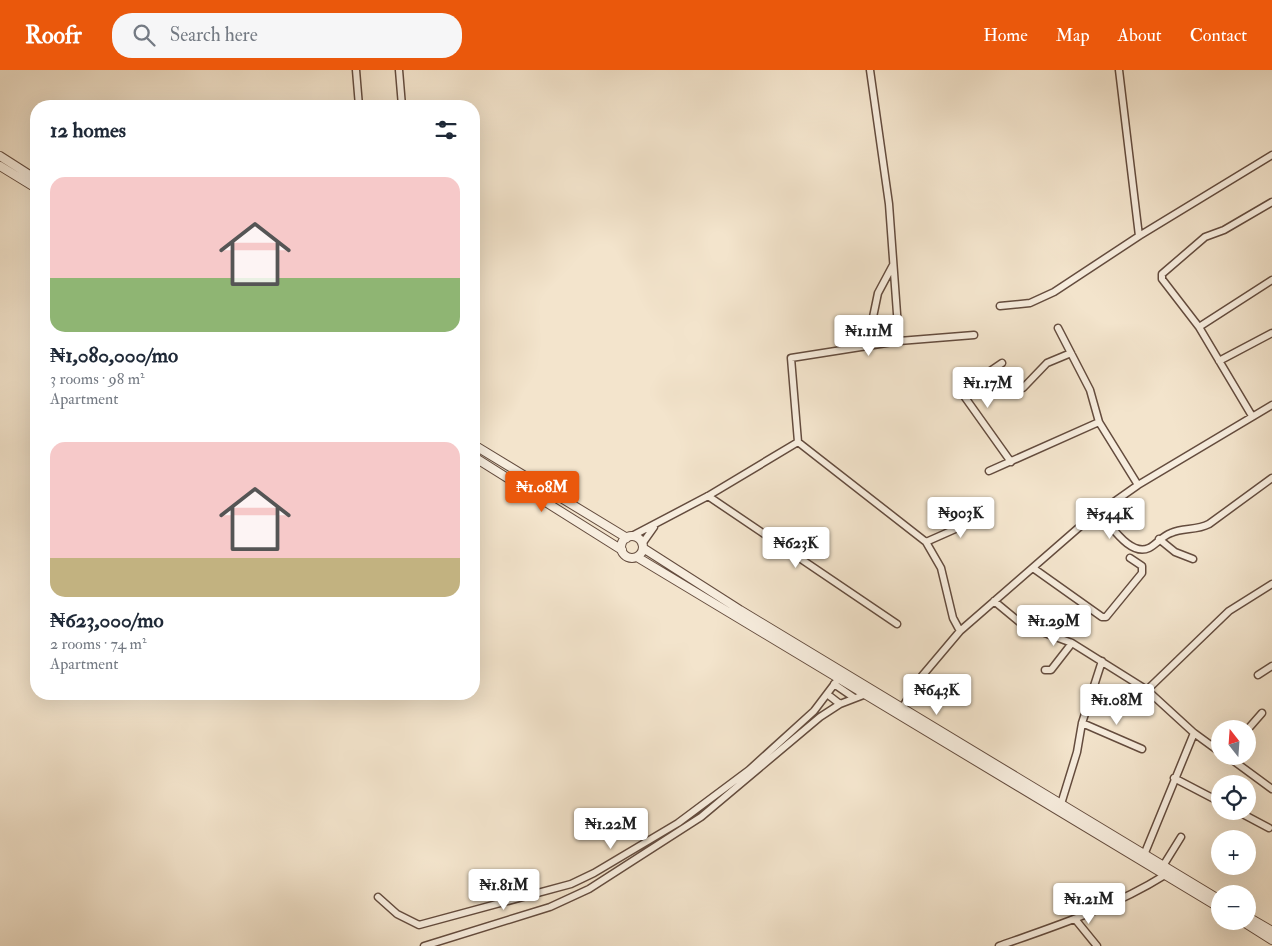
<!DOCTYPE html>
<html lang="en">
<head>
<meta charset="utf-8">
<style>
  :root { --surface:#fff; --page:#f6f6f7; --text:#1f2937; --muted:#747a83; --accent:#ea580c }
  body { margin:0; font-family:"IM FELL Double Pica",serif; background:var(--page); color:var(--text); height:100vh; display:flex; flex-direction:column; font-size:19px; white-space:nowrap }
  * { box-sizing:border-box; margin:0 }
  p { font-size:16px; color:var(--muted) }
  .icon { flex:none; width:28px; height:28px; fill:none; stroke:currentColor; stroke-width:2; stroke-linecap:round; stroke-linejoin:round }
  .map { position:relative; flex:1; overflow:hidden }
  .panel { position:absolute; left:30px; top:30px; width:450px; height:600px; display:flex; flex-direction:column; background:var(--surface); border-radius:20px; box-shadow:0 5px 20px #0002 }
  .panel>* { flex:none }
  .needle { width:32px; rotate:343deg }
  .controls { position:absolute; left:1211px; top:650px; display:grid; gap:10px }
  .controls a { display:grid; place-items:center; width:45px; height:45px; border-radius:50%; background:var(--surface); box-shadow:0 5px 20px #0002; font-size:25px }
  .price { position:absolute; translate:-50% -42px; padding:0 11px; border-radius:5px; background:#fff; color:#222; font-size:16px; line-height:32px; filter:drop-shadow(0 1px 2px #0008) }
  .price::after { content:''; position:absolute; left:50%; top:30px; width:15px; height:11px; margin-left:-8px; background:inherit; clip-path:polygon(0 0,100% 0,50% 100%) }
  .price.active { background:var(--accent); color:#fff }
  ul { padding:0; list-style:none }
  li { display:grid; align-content:center; gap:10px; height:265px; padding:0 20px }
  li span { display:grid; place-items:center; height:155px; border-radius:15px; color:#555 }
  li>.icon { margin-inline-start:auto }
  span .icon { width:90px; height:90px; fill:#fffc; stroke-width:1 }
  li b { font-size:21px }
  h2 { display:flex; justify-content:space-between; align-items:center; height:60px; padding:0 20px; font-size:21px }
  header { display:flex; align-items:center; gap:30px; box-sizing:border-box; height:70px; padding:0 25px; background:var(--accent); color:#fff }
  header strong { font-size:24px }
  nav { display:flex; gap:28px; margin-inline-start:auto; font-size:18px }
  .search { width:350px; height:45px; background:var(--page); display:flex; align-items:center; gap:12px; box-sizing:border-box; padding:0 18px; border-radius:20px; color:var(--muted); font-size:19px }
  .map>svg:first-child { display:block }
  .lines { fill:none; stroke-linecap:round; stroke-linejoin:round }
  .minor-casing { stroke:#644c3e; stroke-width:9 }
  .tertiary-casing { stroke:#644c3e; stroke-width:10 }
  .minor { stroke:#f7edde; stroke-width:6 }
  .tertiary { stroke:#f7edde; stroke-width:8 }
</style>
</head>
<body>
<header>
<strong>Roofr</strong>
<div class="search"><svg class="icon" aria-label="search" viewBox="0 0 24 24"><circle cx="10" cy="10" r="6"/><path d="M15 15l6 6"/></svg>Search here</div>
<nav><a>Home</a><a>Map</a><a>About</a><a>Contact</a></nav>
</header>
<div class="map">
<svg width="1272" height="876" viewBox="0 0 1272 876">
  <rect width="100%" height="100%" fill="#f3e4cc"/>
  <filter id="stains"><feTurbulence type="fractalNoise" baseFrequency=".004" numOctaves="4"/><feColorMatrix values="0 0 0 0 .2 0 0 0 0 .09 0 0 0 0 .02 0 0 0 .5 -.17"/></filter>
  <radialGradient id="worn" r=".72"><stop offset=".6" stop-color="#630" stop-opacity="0"/><stop offset="1" stop-color="#630" stop-opacity=".3"/></radialGradient>
  <g class="lines">
    <defs>
      <path id="minor" d="M356,0L359,36
        M399,0L402,36
        M1119,0L1139,166
        M1000,236L1030,233L1054,222L1139,166L1272,85
        M1199,257L1162,209V204L1205,167L1224,160L1272,132
        M1058,258L1090,320L1099,352L1138,415
        M899,271L974,265
        M867,276L878,223L893,195
        M1219,291L1272,263
        M1002,293L980,308L964,326L1011,392
        M1023,318L1047,293L1071,283
        M1252,346L1199,257L1272,210
        M798,372L926,472L941,498L953,548L960,561
        M989,401L1099,352
        M708,426L897,554
        M1099,443C1111,455 1130,487 1149,478C1157,474 1162,466 1171,463C1183,457 1196,461 1209,454L1272,408
        M632,466L708,426L798,372L791,288L899,271L889,134L870,0
        M1159,469L1175,482L1193,489
        M926,472L987,445
        M642,474L654,457
        M1033,498L1102,547H1106L1142,503V496L1130,488
        M994,531L1023,555L1072,573L1147,620L1194,663L1220,682
        M1045,600H1051L1072,573
        M1258,605L1272,596
        M834,614L853,627
        M1147,620L1229,541L1272,514
        M827,624L840,634
        M902,638L922,606L960,561L1084,453L1138,415L1272,335
        M1082,653L1142,679
        M1248,659L1262,643
        M1227,686L1272,719
        M1174,708L1220,732
        M1061,734L1077,682L1082,653L1102,591
        M1237,741L1269,758
        M1144,785L1194,663
        M1163,796L1181,767
        M378,827L397,844L419,855L571,814L594,803L678,753L749,700L814,641L839,608
        M1075,849L1097,876
        M424,876L550,837L589,819L701,747L820,647L840,634L866,624
        M999,876C1056,856 1114,837 1165,805"/>
      <path id="tertiary" d="M0,86L36,109
        M0,96L36,118
        M474,375L627,468
        M474,387L622,480
        M621 477a11 11 0 1 1 22 0a11 11 0 1 1-22 0Z
        M643,478L740,540L1220,830
        M637,487L1220,838
        M1248,847L1272,861
        M1242,851L1272,870"/>
    </defs>
    <use href="#minor" class="minor-casing"/>
    <use href="#tertiary" class="tertiary-casing"/>
    <use href="#minor" class="minor"/>
    <use href="#tertiary" class="tertiary"/>
  </g>
  <rect width="100%" height="100%" filter="url(#stains)"/>
  <rect width="100%" height="100%" fill="url(#worn)"/>
</svg>
<div class="controls">
<a><svg class="needle" viewBox="-14 -14 28 28"><path d="M0-13l5 13h-10z" fill="#e53935"/><path d="M0 13l5-13h-10z" fill="#747a83"/></svg></a>
<a><svg class="icon" aria-label="locate" viewBox="0 0 24 24"><circle cx="12" cy="12" r="6"/><path d="M12 2v4M12 18v4M2 12h4M18 12h4"/></svg></a>
<a>+</a>
<a>−</a>
</div>
<b class="price" style="left:869px;top:287px">₦1.11M</b>
<b class="price" style="left:988px;top:339px">₦1.17M</b>
<b class="price active" style="left:542px;top:443px">₦1.08M</b>
<b class="price" style="left:961px;top:469px">₦903K</b>
<b class="price" style="left:1110px;top:470px">₦544K</b>
<b class="price" style="left:796px;top:499px">₦623K</b>
<b class="price" style="left:1054px;top:577px">₦1.29M</b>
<b class="price" style="left:937px;top:646px">₦643K</b>
<b class="price" style="left:1117px;top:656px">₦1.08M</b>
<b class="price" style="left:611px;top:780px">₦1.22M</b>
<b class="price" style="left:504px;top:841px">₦1.81M</b>
<b class="price" style="left:1089px;top:855px">₦1.21M</b>
<section class="panel">
<h2>12 homes<svg class="icon" aria-label="filters" viewBox="0 0 24 24"><path d="M4 7h16M4 17h16"/><circle cx="9" cy="7" r="2"/><circle cx="15" cy="17" r="2"/></svg></h2>
<ul>
<li><span style="background:linear-gradient(#f6c9c9 65%,#8fb573 0)"><svg class="icon" aria-label="home" viewBox="0 0 24 24"><path d="M3 11l9-7 9 7M6 9v11h12V9"/></svg></span><div><b>₦1,080,000/mo</b><p>3 rooms · 98 m²</p><p>Apartment</p></div></li>
<li><span style="background:linear-gradient(#f6c9c9 75%,#c2b280 0)"><svg class="icon" aria-label="home" viewBox="0 0 24 24"><path d="M3 11l9-7 9 7M6 9v11h12V9"/></svg></span><div><b>₦623,000/mo</b><p>2 rooms · 74 m²</p><p>Apartment</p></div></li>
</ul>
</section>
</div>
</body>
</html>
